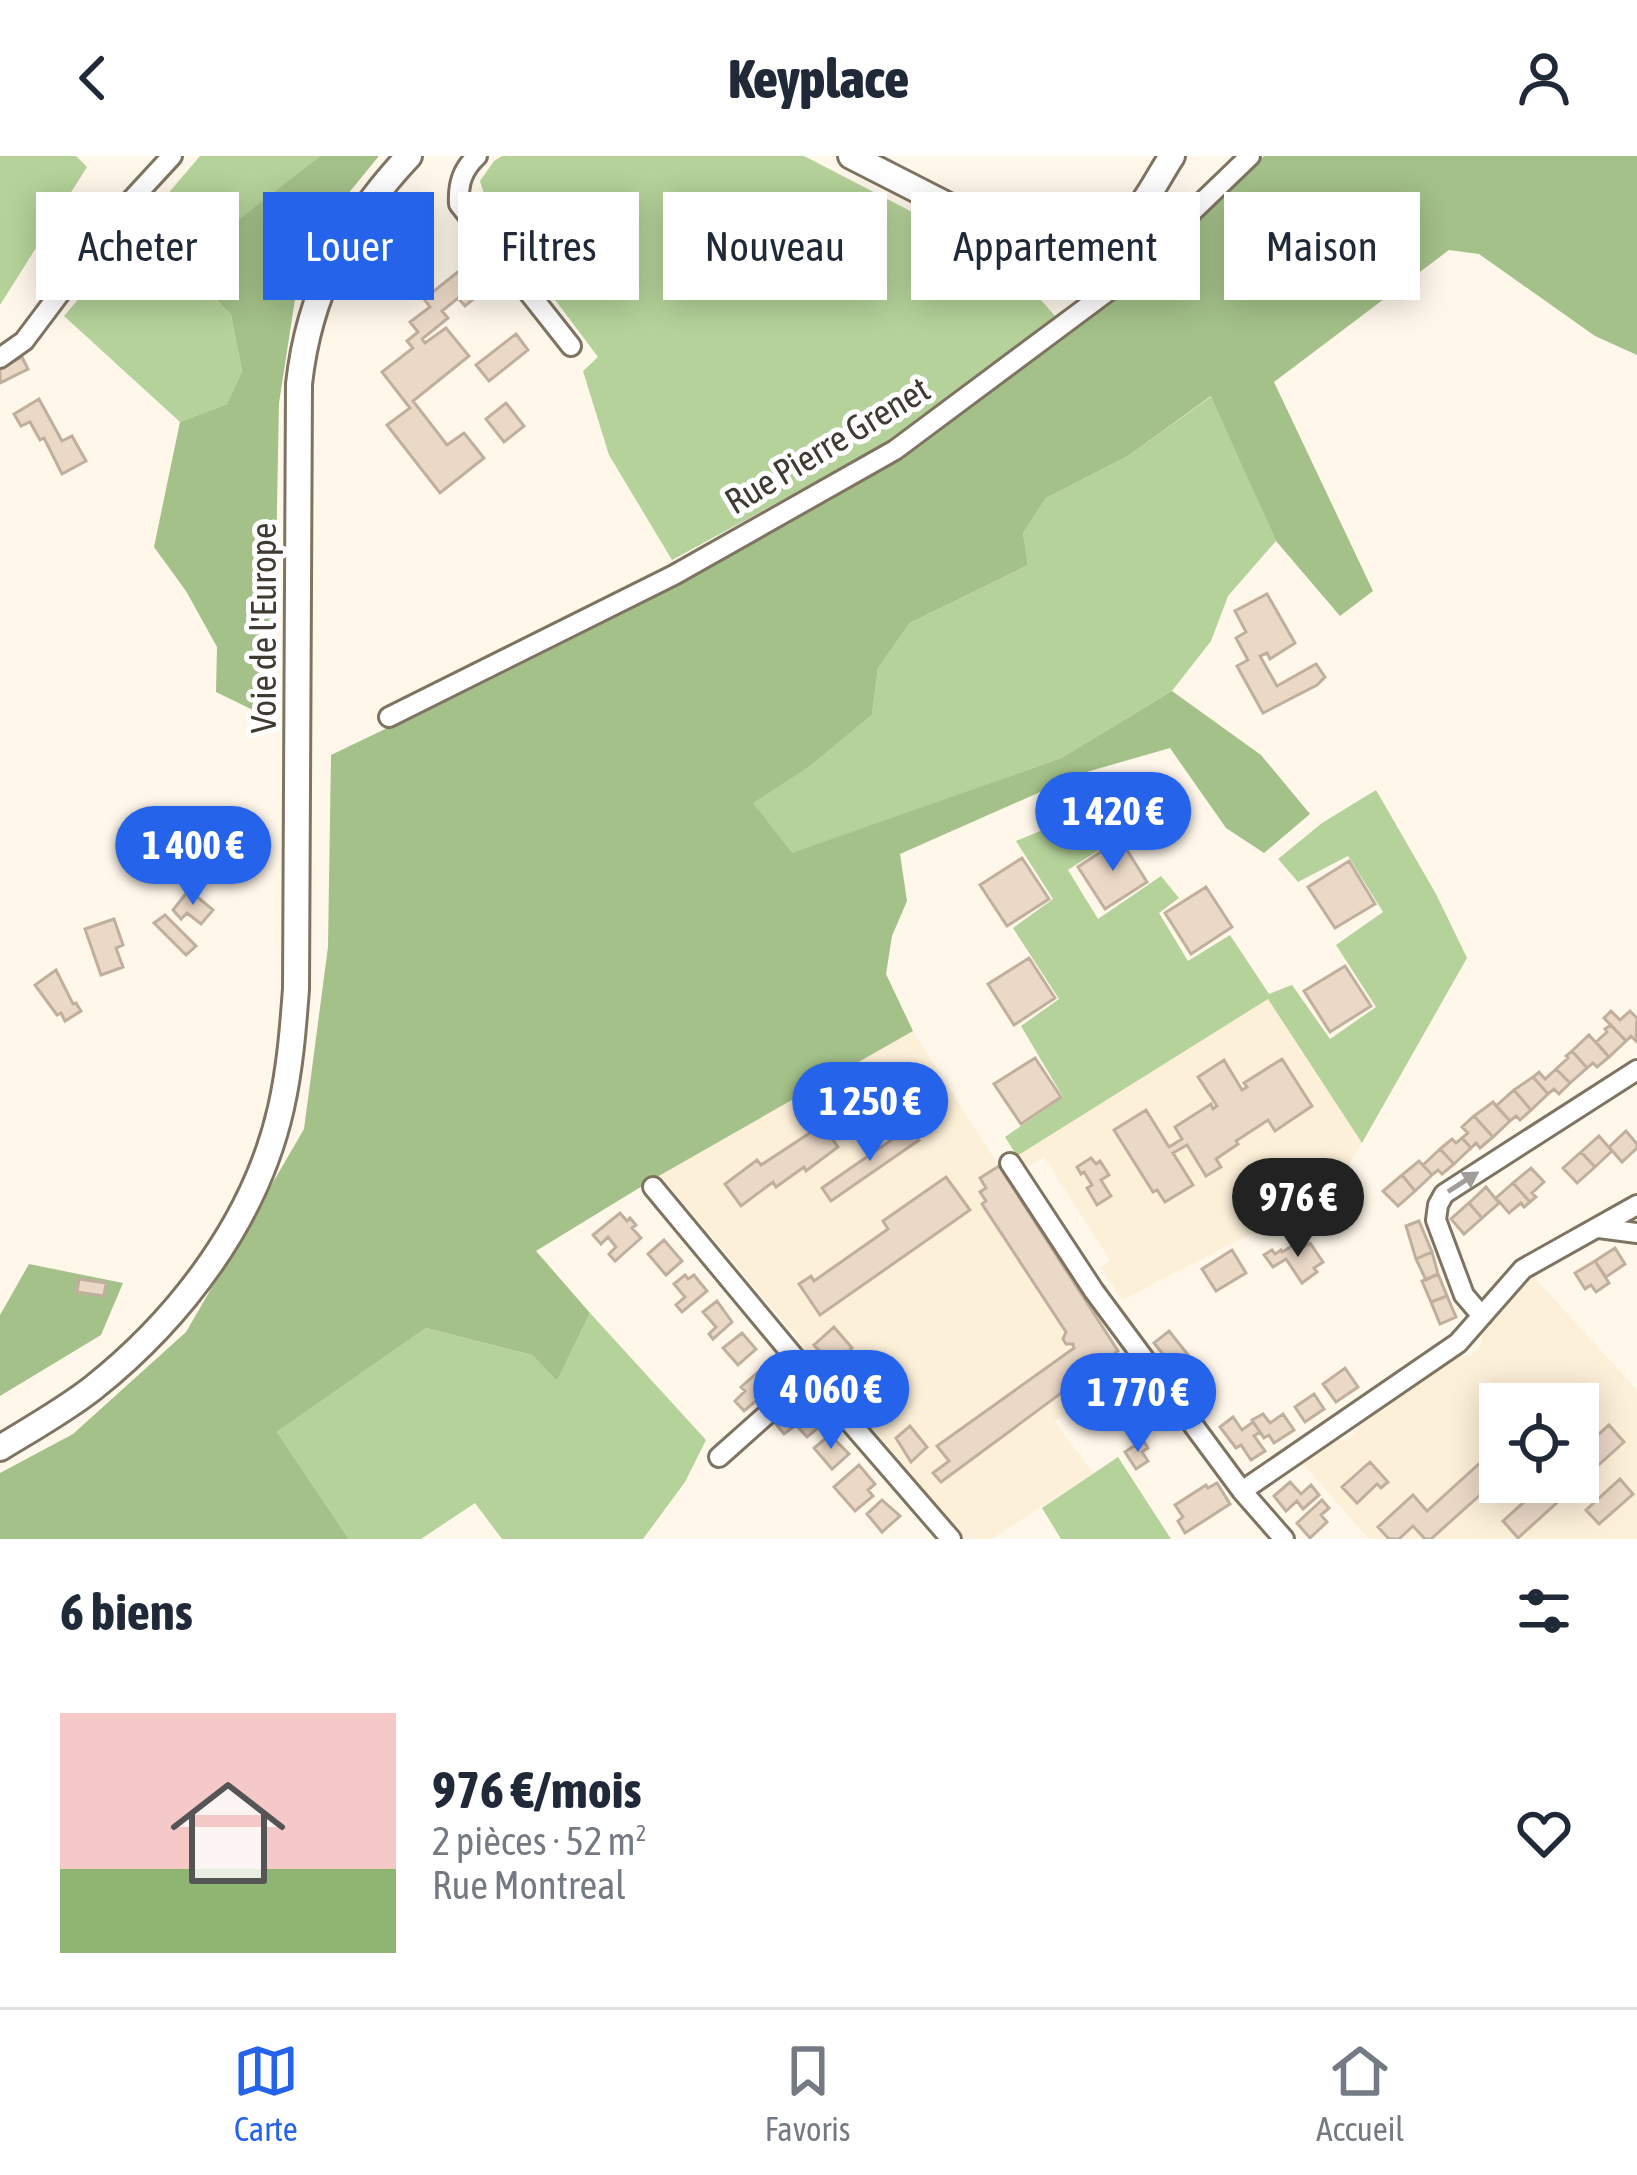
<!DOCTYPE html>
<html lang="fr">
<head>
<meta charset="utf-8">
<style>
  :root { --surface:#fff; --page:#f6f6f7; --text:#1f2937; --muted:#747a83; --line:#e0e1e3; --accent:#2563eb }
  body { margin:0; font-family:"Asap Condensed",sans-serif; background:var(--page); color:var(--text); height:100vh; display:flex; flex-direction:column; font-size:45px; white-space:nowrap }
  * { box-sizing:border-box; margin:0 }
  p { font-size:39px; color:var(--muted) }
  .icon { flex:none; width:66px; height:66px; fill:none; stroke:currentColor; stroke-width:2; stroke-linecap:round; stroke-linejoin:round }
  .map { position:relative; height:1383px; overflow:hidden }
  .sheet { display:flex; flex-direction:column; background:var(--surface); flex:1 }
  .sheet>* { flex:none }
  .hud { position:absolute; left:36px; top:36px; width:1566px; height:108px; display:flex; gap:24px }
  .fabs { position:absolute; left:1479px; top:1227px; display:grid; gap:24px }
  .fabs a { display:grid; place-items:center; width:120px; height:120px; border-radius:0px; background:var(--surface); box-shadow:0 6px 30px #0003; font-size:60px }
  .price { position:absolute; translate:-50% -102px; padding:0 27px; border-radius:42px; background:var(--accent); color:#fff; font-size:39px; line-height:78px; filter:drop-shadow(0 3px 6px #0008) }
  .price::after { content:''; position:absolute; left:50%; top:72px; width:36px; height:27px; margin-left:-18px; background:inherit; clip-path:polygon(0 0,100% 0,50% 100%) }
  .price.active { background:#222; color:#fff }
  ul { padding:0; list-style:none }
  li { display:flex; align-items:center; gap:36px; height:300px; padding:0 60px }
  li span { display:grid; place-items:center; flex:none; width:336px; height:240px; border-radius:0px; color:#555 }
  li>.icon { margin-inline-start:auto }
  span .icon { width:144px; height:144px; fill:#fffc; stroke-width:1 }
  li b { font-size:51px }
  h2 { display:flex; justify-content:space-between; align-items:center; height:144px; padding:0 60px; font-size:51px }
  .tag { padding:0 42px; border-radius:0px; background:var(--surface); box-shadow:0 6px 30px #0003; font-size:42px; line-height:108px }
  .tag.active { background:var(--accent); color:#fff }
  header { display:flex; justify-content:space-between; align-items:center; height:156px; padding:0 60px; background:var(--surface); font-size:54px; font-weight:800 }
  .dock { display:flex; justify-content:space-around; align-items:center; height:168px; border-top:3px solid var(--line); background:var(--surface); font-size:33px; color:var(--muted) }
  .dock a { display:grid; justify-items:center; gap:6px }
  .dock .active { color:var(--accent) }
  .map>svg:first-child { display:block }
  .built { fill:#fdf0d9; fill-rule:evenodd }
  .green { fill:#b4d299 }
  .forest { fill:#a4c189 }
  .building { fill:#ebd9c7; stroke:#c1af9e; stroke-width:3 }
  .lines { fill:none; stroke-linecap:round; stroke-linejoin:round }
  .minor-casing { stroke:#7f7461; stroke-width:24 }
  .major-casing { stroke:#7f7461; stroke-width:30 }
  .minor { stroke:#fff; stroke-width:18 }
  .major { stroke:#fff; stroke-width:24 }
  .oneway { fill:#a09d98 }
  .labels { text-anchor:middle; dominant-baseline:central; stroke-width:10; stroke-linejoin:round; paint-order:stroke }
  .street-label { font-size:36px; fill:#403b32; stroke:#fff }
</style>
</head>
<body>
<header><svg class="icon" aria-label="back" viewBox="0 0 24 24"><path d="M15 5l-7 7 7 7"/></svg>Keyplace<svg class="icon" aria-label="person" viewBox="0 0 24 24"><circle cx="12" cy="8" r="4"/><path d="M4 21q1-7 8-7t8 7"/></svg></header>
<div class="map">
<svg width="1637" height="1383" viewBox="0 0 1637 1383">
  <rect width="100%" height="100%" fill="#fff7ea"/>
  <path class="built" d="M1268,842L1362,987L1331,1037L1122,1144L1101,1111L1110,1104L1044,1001L1025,1012L1017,1000Z
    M913,875L1130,1216L1055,1266L1093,1317L992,1383H966L660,1019Z
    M1531,1118L1637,1234V1383H1369L1302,1307L1336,1284H1346L1358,1274L1360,1267L1456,1199L1470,1200L1481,1190L1482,1178ZM1500,1248H1578V1326H1500Z"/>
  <path class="green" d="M0,0H76L87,11L0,149Z
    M200,0H320L272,38L198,124L231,159L242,215L227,248L180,266L64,160Z
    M502,0H804L1007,105L1055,160L896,282L672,404L609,299L583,215L598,201L490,57L480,25L494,5Z
    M1212,240L1276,385L1228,440L1211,485L1172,535L1061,602L792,698L752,647L809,611L872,559L878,512L910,467L1028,409L1023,377L1046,342L1128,300Z
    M1376,634L1436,738L1467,802L1362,987L1268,843L1017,1000L1005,981L1063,941L1021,870L1059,843L1013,772L1053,743L1016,685L1106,648L1125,677L1068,714L1098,763L1161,720L1179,742L1159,757L1188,805L1230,779L1269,838L1292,829L1330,883L1376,851L1336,789L1383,756L1348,700L1298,726L1278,703L1322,667Z
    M590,1157L706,1284L685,1326L643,1383H502L475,1347L421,1383H349L277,1276L426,1172L532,1199L557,1225Z
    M1118,1301L1171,1383H1061L1042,1352Z"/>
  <path class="forest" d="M320,0H379L324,67L296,137L279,247L275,455L266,558L263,559L216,536L217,491L186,435L154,391L180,266L227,248L242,215L231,159L198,124L192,110L200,94Z
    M1264,0H1637V199L1595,180L1479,98L1449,94L1274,226L1373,435L1340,460L1276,385L1211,240L1128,300L1046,342L1023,377L1028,409L910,467L878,512L872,559L809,611L753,647L792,697L1061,602L1172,535L1261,599L1310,658L1264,697L1226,672L1170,592L1083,617L900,698L907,745L892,780L886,818L913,875L657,1021L536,1095L590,1157L557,1225L532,1199L426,1172L277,1276L349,1383H0V1317L73,1278L186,1176L304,973L328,791L331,599L531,503L897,304L1081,167Z
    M29,1108L123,1127L101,1179L0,1240V1159Z"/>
  <path class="building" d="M479,99L498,123L465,150L458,142L442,155L448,162L422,183L425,187L446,172L469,200L413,245L447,289L464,277L484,302L440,337L387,269L410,252L382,216L413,192L407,185L418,176L410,166L430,151L424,143Z
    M516,178L528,194L489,225L476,209Z
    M22,201L28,213L0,227V212Z
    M39,243L62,285L72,280L86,305L62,318L44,282L40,284L30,266L21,270L14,258Z
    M506,247L524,270L504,286L486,263Z
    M1267,438L1295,487L1270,503L1267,497L1260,500L1277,530L1316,508L1325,521L1317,529L1263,557L1237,510L1248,504L1236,482L1246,476L1235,455Z
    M1120,683L1147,726L1105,753L1078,711Z
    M1022,702L1049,743L1007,770L980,729Z
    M1349,705L1375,748L1335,772L1308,731Z
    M1206,731L1232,771L1191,798L1165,757Z
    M189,734L213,754L201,768L187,757L181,763L173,754Z
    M165,759L196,790L186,799L154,767Z
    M114,763L123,789L116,792L123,811L101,819L85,773Z
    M1029,802L1055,842L1014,869L988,828Z
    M1345,810L1371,850L1330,876L1304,835Z
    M56,814L73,848L76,847L81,855L65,865L61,857L57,859L35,829Z
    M1611,855L1620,864L1630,855L1637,862L1636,885L1631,880L1626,885L1604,862Z
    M1611,869L1626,885L1609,901L1596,886L1607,876L1605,873Z
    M1589,879L1609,901L1597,911L1593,907L1587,912L1572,895Z
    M1572,895L1587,912L1570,927L1556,913L1568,902L1566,900Z
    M1035,902L1061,941L1021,968L994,928Z
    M1282,903L1312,950L1275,975L1268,964L1236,985L1238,988L1216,1003L1221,1011L1206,1020L1187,989L1173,997L1193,1029L1165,1046L1157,1034L1153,1036L1114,974L1146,954L1169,991L1182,983L1175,971L1211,948L1213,953L1217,950L1198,921L1224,904L1242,934L1247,931L1244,927Z
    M1556,913L1570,927L1559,938L1554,933L1548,938L1533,921L1539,916L1545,923Z
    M1533,921L1548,938L1531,954L1514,934Z
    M1514,934L1531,954L1520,964L1516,960L1510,965L1496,950Z
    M1493,946L1510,965L1493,981L1474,960Z
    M1474,960L1493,981L1480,992L1476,987L1471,992L1462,982L1468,977L1462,971Z
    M822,969L838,991L806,1015L804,1011L776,1031L773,1026L741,1050L725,1028L757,1004L761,1009Z
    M910,971L919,984L831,1045L822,1032Z
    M1626,975L1637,988V992L1622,1006L1609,991Z
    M1599,980L1612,995L1595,1011L1581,996Z
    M1462,982L1471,992L1454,1008L1440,993L1452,983L1456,987Z
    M1440,993L1454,1008L1442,1018L1438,1014L1432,1019L1423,1009Z
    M1581,996L1595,1011L1577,1027L1563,1012Z
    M1091,1002L1096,1008L1100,1005L1109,1019L1101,1024L1111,1040L1097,1049L1087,1032L1092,1029L1084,1016L1081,1018L1077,1011Z
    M1419,1005L1432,1019L1415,1035L1402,1019Z
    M999,1010L1118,1195L941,1326L933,1317L949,1305L937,1290L1074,1192L1073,1188H1066L1063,1183L1066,1176L982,1048L986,1045L980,1036L986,1032L980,1022Z
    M1531,1012L1544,1026L1532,1037L1536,1041L1530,1046L1513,1027Z
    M1402,1019L1415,1035L1398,1050L1383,1035Z
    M946,1021L970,1054L820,1159L799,1128L811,1120L814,1125L888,1073L883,1065Z
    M1513,1027L1530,1046L1524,1051L1521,1047L1509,1057L1496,1042Z
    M1486,1031L1499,1047L1482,1062L1469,1047Z
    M1469,1047L1482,1062L1464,1078L1451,1063Z
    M620,1057L627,1065L630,1062L636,1069L632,1072L641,1082L615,1105L609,1098L616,1091L608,1081L601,1088L593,1079Z
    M1419,1065L1432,1096L1416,1103L1406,1070Z
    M664,1084L682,1105L666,1119L648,1098Z
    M1297,1087L1301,1093L1310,1087L1323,1106L1314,1112L1317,1116L1302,1127L1286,1103L1273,1111L1264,1099L1272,1094L1275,1098L1281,1094L1282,1096Z
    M1615,1092L1625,1108L1606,1121L1595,1105Z
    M1232,1094L1246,1117L1216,1135L1202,1113Z
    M1432,1096L1438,1118L1426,1124L1416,1103Z
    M1595,1105L1609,1127L1596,1136L1591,1129L1585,1133L1575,1117Z
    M1438,1118L1447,1140L1431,1146L1422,1125Z
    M685,1119L688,1123L694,1119L707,1135L682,1156L676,1149L685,1141L674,1128Z
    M79,1123L106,1127L104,1140L77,1136Z
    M1447,1140L1456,1161L1440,1168L1431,1146Z
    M717,1145L732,1166L713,1183L709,1178L716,1171L703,1156Z
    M834,1171L852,1192L833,1210L814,1189Z
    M1169,1175L1189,1200L1174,1212L1154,1187Z
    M742,1177L756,1193L738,1209L723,1192Z
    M1110,1203L1120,1218L1086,1244L1075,1229Z
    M767,1208L783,1222L744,1255L735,1245L745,1235L741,1231Z
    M1345,1212L1358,1231L1336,1246L1323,1228Z
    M1133,1229L1156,1259L1138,1273L1115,1243Z
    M1314,1238L1324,1253L1305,1266L1295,1251Z
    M798,1241L811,1259L814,1257L823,1268L807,1281L796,1269L784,1278L772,1263Z
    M1263,1258L1270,1267L1283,1258L1294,1274L1274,1287L1269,1279L1264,1282L1252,1264Z
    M1233,1261L1242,1274L1253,1266L1260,1276L1254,1280L1265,1295L1251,1304L1241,1289L1236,1292L1220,1271Z
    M1499,1264L1500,1297L1496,1301L1500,1305V1321L1431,1383H1425L1413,1370L1399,1383H1389L1378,1371L1413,1339L1427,1355L1492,1296L1489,1290L1496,1280L1493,1276L1498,1272Z
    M1609,1269L1624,1286L1518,1382L1503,1365L1546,1326H1578V1297Z
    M910,1270L927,1291L911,1306L896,1282Z
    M830,1279L849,1298L832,1313L814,1292Z
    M1143,1284L1148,1292L1142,1296L1148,1305L1136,1313L1125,1296Z
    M1370,1306L1388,1326L1381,1332L1377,1328L1357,1347L1342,1331Z
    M859,1309L875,1328L868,1334L873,1340L855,1355L834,1331Z
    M1620,1323L1633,1338L1599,1368L1586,1354Z
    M1290,1326L1301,1338L1311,1329L1319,1339L1303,1353L1297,1345L1286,1355L1274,1340Z
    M1217,1327L1230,1348L1185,1377L1178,1365L1183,1361L1175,1349L1206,1329L1208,1332Z
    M882,1344L900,1360L882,1376L867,1358Z
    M1322,1344L1329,1352L1321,1359L1327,1366L1310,1382L1297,1367Z"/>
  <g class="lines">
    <defs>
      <path id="minor" d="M477,0C462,14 458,28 459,48L571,190
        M0,202L24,185L124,52L172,0
        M389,561L674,419L895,294L1115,130L1250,0
        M1010,1007L1094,1135L1242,1335L1284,1383
        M653,1031L810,1220L951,1383
        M1599,1072L1637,1077
        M1482,1160L1464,1139L1436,1064L1438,1049L1444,1038L1637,914
        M719,1301L810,1220
        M1242,1335L1458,1187L1523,1113L1637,1049"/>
      <path id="major" d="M851,0C882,16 912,31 943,47C996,75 1068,118 1124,68C1145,50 1157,23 1172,0
        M0,1292C31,1273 65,1254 93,1232C181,1162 256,1063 281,952C290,912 293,873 296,833L299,228C309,137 346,67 409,0"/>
    </defs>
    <use href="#minor" class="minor-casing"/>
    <use href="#major" class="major-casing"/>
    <use href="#minor" class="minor"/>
    <use href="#major" class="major"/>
  </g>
  <defs><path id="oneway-solid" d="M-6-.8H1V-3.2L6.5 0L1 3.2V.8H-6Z" transform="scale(3)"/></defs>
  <use class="oneway" href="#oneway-solid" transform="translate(1463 1026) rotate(-33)"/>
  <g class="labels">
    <g class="street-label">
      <text transform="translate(827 289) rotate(-31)">Rue Pierre Grenet</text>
      <text transform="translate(263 472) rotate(-90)">Voie de l'Europe</text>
    </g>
  </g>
</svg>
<div class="fabs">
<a><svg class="icon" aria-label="locate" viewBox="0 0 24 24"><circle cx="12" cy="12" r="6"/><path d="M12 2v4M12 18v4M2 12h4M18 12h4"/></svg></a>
</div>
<b class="price" style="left:1113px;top:718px">1 420 €</b>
<b class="price" style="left:193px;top:752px">1 400 €</b>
<b class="price" style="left:870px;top:1008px">1 250 €</b>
<b class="price active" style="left:1298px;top:1104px">976 €</b>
<b class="price" style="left:831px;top:1296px">4 060 €</b>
<b class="price" style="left:1138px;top:1299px">1 770 €</b>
<div class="hud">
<a class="tag">Acheter</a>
<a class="tag active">Louer</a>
<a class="tag">Filtres</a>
<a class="tag">Nouveau</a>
<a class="tag">Appartement</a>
<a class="tag">Maison</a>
</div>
</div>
<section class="sheet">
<h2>6 biens<svg class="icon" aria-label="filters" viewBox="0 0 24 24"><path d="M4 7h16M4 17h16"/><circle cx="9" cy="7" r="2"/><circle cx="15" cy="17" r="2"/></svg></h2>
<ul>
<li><span style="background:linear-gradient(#f6c9c9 65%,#8fb573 0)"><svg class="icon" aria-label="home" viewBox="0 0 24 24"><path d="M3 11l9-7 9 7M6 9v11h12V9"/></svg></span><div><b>976 €/mois</b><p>2 pièces · 52 m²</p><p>Rue Montreal</p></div><svg class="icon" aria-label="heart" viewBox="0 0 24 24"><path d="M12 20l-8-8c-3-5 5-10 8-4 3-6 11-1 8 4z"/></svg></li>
</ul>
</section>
<nav class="dock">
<a class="active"><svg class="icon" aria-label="map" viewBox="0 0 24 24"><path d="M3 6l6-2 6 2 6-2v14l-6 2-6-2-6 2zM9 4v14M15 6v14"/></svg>Carte</a>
<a><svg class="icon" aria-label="saved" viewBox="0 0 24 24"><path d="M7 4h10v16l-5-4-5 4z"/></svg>Favoris</a>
<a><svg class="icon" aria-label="home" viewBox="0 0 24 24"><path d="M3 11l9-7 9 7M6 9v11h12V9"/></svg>Accueil</a>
</nav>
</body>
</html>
